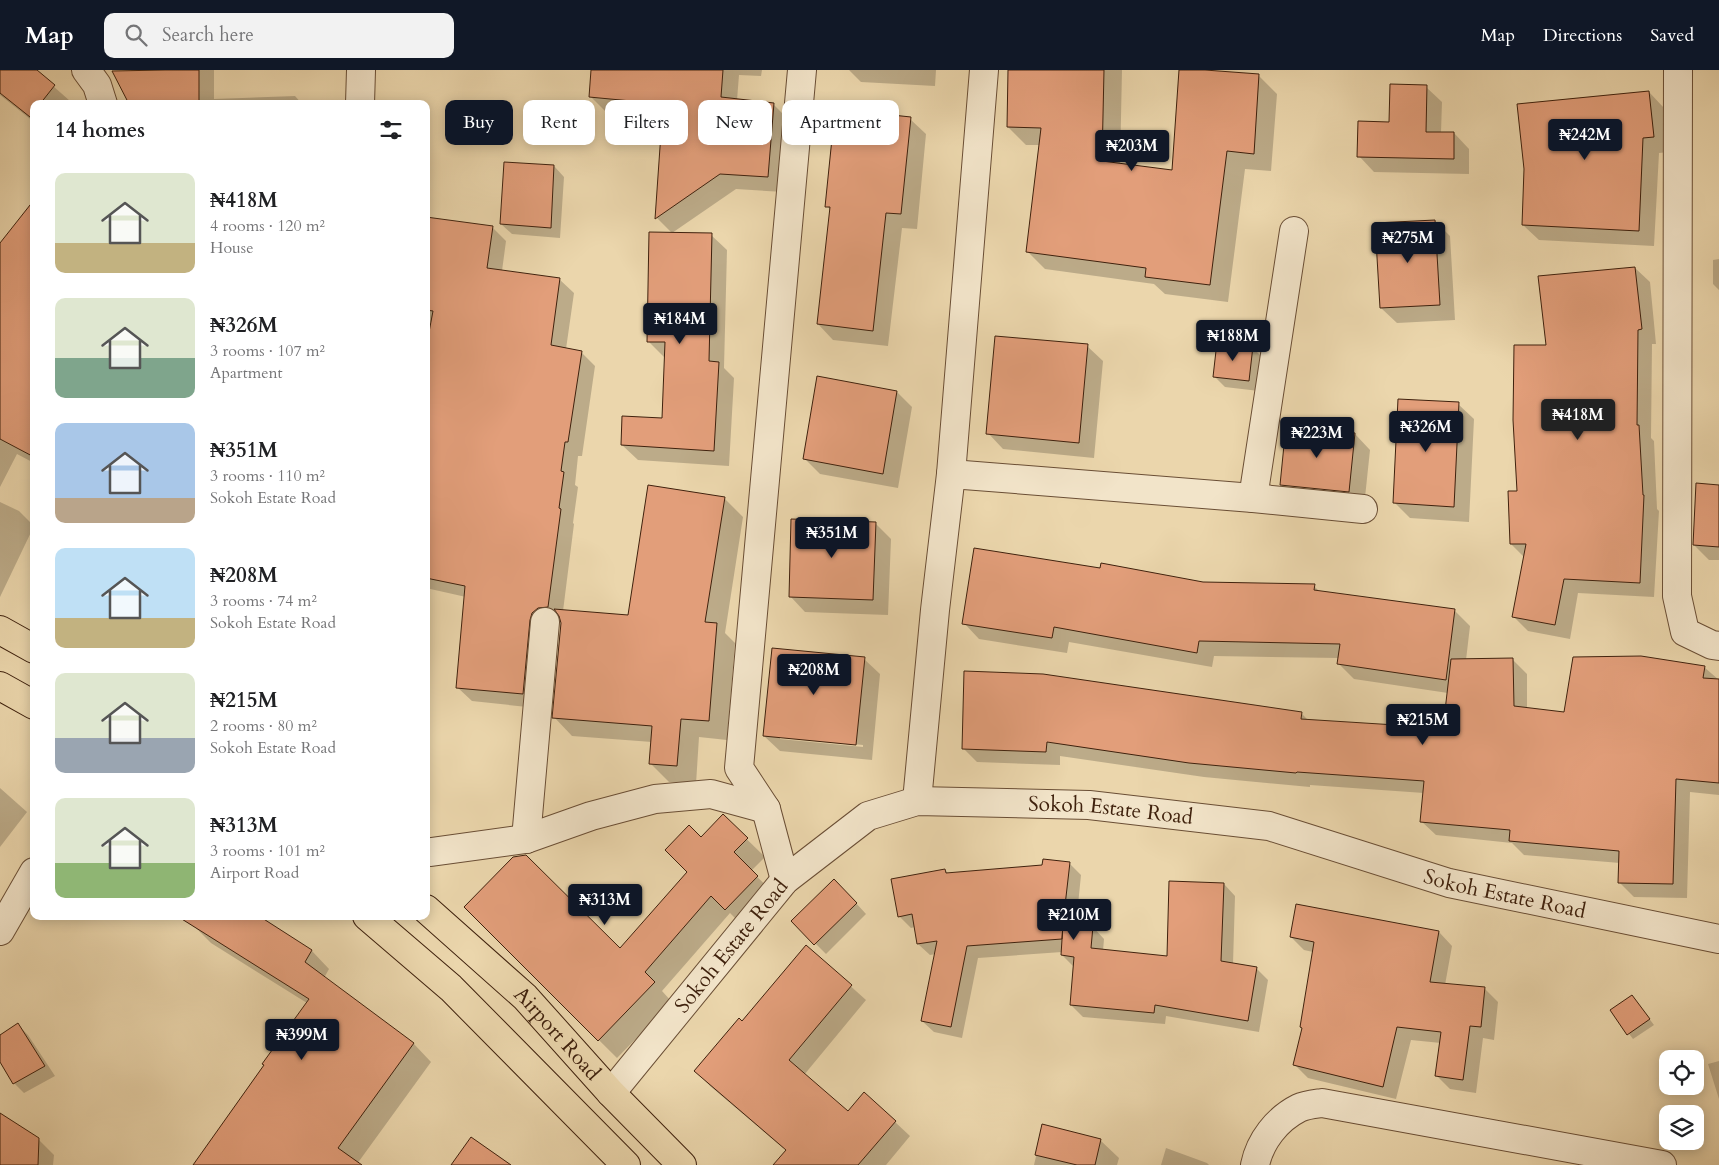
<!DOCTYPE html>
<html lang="en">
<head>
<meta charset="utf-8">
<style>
  :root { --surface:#fff; --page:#f2f2f2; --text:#202124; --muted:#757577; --accent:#111827 }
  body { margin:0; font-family:Cardo,serif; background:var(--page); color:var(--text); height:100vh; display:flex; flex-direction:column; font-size:19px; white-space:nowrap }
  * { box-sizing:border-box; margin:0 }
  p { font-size:16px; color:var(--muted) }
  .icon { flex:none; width:28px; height:28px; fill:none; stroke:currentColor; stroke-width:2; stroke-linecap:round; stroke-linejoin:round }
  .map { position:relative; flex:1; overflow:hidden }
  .sheet { position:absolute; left:30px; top:30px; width:400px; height:820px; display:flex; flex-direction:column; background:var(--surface); border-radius:10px; box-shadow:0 2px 12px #0003 }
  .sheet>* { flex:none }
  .top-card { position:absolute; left:445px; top:30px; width:475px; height:45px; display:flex; gap:10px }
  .fabs { position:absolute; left:1659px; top:980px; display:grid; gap:10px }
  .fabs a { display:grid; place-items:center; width:45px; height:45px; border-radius:10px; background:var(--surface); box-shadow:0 2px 12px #0003; font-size:25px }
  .price { position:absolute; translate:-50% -42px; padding:0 11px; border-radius:5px; background:var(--accent); color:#fff; font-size:16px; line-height:32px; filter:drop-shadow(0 1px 2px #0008) }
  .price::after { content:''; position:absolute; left:50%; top:30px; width:15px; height:11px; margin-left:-8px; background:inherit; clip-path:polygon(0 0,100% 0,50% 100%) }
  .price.current { background:#222; color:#fff }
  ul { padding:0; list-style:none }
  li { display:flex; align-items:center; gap:15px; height:125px; padding:0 25px }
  li span { display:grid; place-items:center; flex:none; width:140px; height:100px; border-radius:10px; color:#555 }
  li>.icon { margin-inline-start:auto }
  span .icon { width:60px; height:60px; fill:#fffc; stroke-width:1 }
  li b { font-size:21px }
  h2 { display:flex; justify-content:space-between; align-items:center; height:60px; padding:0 25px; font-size:21px }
  .pill { padding:0 18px; border-radius:10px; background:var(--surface); box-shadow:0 2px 12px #0003; font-size:18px; line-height:45px }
  .pill.current { background:var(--accent); color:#fff }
  header { display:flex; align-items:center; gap:30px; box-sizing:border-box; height:70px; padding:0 25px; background:var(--accent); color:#fff }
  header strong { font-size:24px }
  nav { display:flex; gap:28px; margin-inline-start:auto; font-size:18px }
  .search { width:350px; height:45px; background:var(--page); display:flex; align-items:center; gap:12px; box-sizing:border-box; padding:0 18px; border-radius:10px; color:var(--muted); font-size:19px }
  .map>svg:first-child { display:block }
  .shadow { fill:#0003; fill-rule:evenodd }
  .building { fill:#e29e7a; stroke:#3f210d }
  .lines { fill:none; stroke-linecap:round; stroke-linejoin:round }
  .minor-casing { stroke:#6a4e35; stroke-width:30 }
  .major-casing { stroke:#3f210d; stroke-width:30 }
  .minor { stroke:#f2e4c9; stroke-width:28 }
  .major { stroke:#ebd6ac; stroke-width:28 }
  .labels { text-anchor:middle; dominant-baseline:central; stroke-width:4.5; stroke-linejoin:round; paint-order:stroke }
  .street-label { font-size:21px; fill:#3f210d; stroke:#f2e4c9 }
</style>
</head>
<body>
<header>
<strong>Map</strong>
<div class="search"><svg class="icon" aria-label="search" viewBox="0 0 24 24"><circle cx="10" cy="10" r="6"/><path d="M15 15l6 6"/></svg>Search here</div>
<nav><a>Map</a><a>Directions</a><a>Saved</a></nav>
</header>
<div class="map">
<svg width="1719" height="1095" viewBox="0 0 1719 1095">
  <rect width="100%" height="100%" fill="#ebd6ac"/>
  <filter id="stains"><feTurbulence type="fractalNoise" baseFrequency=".004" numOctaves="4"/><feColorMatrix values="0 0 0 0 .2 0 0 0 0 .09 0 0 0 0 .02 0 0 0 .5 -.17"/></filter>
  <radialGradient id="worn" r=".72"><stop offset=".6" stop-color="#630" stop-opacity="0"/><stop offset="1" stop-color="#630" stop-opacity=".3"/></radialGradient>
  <path class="shadow" d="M0,0H35L70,31L68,34H34V52L0,25Z
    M131,0H214V29L295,26L302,34H130Z
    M593,0H762L761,6L739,5L737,30L773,34L789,50L784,122L736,119L672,163L657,148L663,48L606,42L590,26Z
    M849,0H936L935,16L861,12Z
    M1009,0H1122L1120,95L1173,102L1180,0L1259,6L1277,24L1271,101L1245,99L1228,232L1165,224L1154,214L1045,199L1027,181L1040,75H1026L1008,57Z
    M1426,17L1442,32L1441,63H1454L1469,79V104L1374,102L1359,86Z
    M1649,22L1664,38L1669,82L1659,83L1654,176L1539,170L1523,155Z
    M910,49L926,64L917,159L902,158L888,276L833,270L818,254L831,141L827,136Z
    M554,96L564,107L560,168L512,164L501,154Z
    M34,132V393L17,384L0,417V176Z
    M426,148L492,157L506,171L502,201L559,209L574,223L566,279L581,282L595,296L582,386H578L575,415L578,417L573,453L574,454L563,541L629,547L724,428L743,447L725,563L735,573L727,670L699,667L696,714L669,712L651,694L652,672L572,666L554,647L561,551L552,552L537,638L472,631L457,617L466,527L426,518V285L432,252L426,251Z
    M1435,151L1450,166L1455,250L1397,253L1381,238Z
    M711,165L727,180L724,298L734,308L729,396L638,390L622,375L663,350L666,287H664L648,271Z
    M1719,189V220L1713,214V190Z
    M1635,198L1650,212L1656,274H1652L1651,368L1654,371L1657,439L1659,441L1654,527L1578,523L1570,569L1528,561L1514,547L1525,488L1511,474L1518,422L1547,276Z
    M1087,276L1103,291L1094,388L1003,379L988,363Z
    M1252,277L1262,287L1259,321L1225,317L1214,306Z
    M897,322L912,337L898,418L820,404L804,388Z
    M1458,334L1474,349L1469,452L1410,448L1395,433Z
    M1355,364L1370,380L1364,437L1297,430L1282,415Z
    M1719,416V490H1709L1694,475Z
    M0,432L19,441L34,456L0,527Z
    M875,453L891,469L888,545L805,542L790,526Z
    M1101,500L1203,513L1314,516L1320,522L1455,541L1470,556L1466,590H1513L1527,604V639L1566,644L1704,597L1719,610V725L1690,722L1687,828L1634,827L1619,812L1620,793L1524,785L1512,773L1436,765L1421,751L1424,723L1310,715V717L1204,707L1060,686V695L977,692L963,678L1301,643L1309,651L1444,660L1448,623L1354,609L1339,594V588L1214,586L1212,597L1069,572L1067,583L979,569L964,553Z
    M864,589L880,604L872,690L780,681L764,666ZM780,667L863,675V677L780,669Z
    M0,718L27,742L0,777Z
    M723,746L765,787L751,801L776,825L744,857L730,843L662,921L672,932L617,988L465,837L620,880L688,802L701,769Z
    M1069,793L1081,805L1076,855L1093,857L1104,869L1103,881L1168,887L1224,814L1235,826L1233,894L1257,899L1268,910L1259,962L1166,946L1165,954L1083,947L1071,935L1073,896L1062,885V882L978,888L962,968L934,962L922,951L936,884L930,885L918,874L915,857L911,858L899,846L945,800L949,804Z
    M845,821L866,844L826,884L793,851Z
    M193,855L312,881L329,899L324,908L414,974L431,992L357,1094L359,1095H194L307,933L211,873Z
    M1439,862L1452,876L1445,915L1484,918L1498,932L1494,970L1483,968L1476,1023L1450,1019L1437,1006L1441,973L1411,970L1396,1029L1308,1008L1294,994L1303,958L1313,882L1304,880L1291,867Z
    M807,877L866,930L804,1005L849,1043L895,1052L910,1066L886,1095H851L804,1055L783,1078L710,1016L696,1001L742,953Z
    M1632,926L1654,955L1633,969L1612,941Z
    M18,955L28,965L55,1006L24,1023L14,1013L0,990V966Z
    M1719,991V1029L1708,994Z
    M0,1044L38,1069L54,1085L53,1095H0Z
    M1043,1056L1100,1070L1119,1088L1117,1095H1034Z
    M1166,1078L1207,1093L1209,1095H1161Z"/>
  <path class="building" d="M0,0H37L55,15L40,34H34V42L30,47L0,23Z
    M165,0H199V34H129L112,1Z
    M591,0H723L721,27L774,33L768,107L720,104L655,149L663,34L589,27Z
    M1008,0H1104L1102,91L1172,100L1179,0H1205L1259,4L1254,84L1227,81L1210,215L1145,207L1146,198L1026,182L1041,58L1007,57Z
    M1390,14L1427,15L1426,62H1454V89L1357,87L1358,51L1389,52Z
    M1649,21L1654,67L1643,68L1639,161L1522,155L1524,99L1517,34Z
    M835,39L911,47L901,144L886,143L873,261L817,254L830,137H825Z
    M504,92L554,95L551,158L500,154Z
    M34,130V387L0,369V173Z
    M426,147L493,156L487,198L560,208L551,275L582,281L568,372H565L561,401L564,402L559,438L561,439L548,537L538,538L532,543L530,550L523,624L456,618L465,516L426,508V278L433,241L426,240Z
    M1435,150L1440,235L1380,238L1375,153Z
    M649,162L712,163L709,291L719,292L714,381L621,375L622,346L662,348L665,272H647Z
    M1635,197L1642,259L1638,260L1637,355H1639L1643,425H1644L1640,513L1564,509L1555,555L1512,547L1526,474H1510L1508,421H1517L1513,350L1514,275H1546L1538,206Z
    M995,266L1088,274L1079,373L986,364Z
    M1217,272L1253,276L1249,311L1213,307Z
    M817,306L897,321L883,404L803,389Z
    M1398,329L1459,332L1454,437L1393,433Z
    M1286,355L1355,363L1349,422L1280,415Z
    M1696,413L1719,415V477L1693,475Z
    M648,415L725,427L705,552L717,553L709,651L681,649L677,696L649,694L652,656L552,648L561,553L559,546L554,539L628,545Z
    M791,449L876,452L873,530L789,527Z
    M974,478L1100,498L1101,493L1203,512L1315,514L1314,520L1455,539L1446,610L1337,594L1340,574L1199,571L1197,583L1054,557L1052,568L962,554Z
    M772,578L865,587L856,675L763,666Z
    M1641,586L1705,596L1703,608L1719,609V713L1676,709L1673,814L1618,813L1619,781L1509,771L1510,760L1420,752L1424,711L1297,702L1296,703L1189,693L1047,672L1046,682L962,679L964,601L1043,604L1302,642L1301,649L1443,658L1451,589L1513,588L1514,636L1564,642L1573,587Z
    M723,744L748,768L734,782L758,806L725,840L711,826L645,902L655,912L598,971L464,837L513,787L526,785L620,878L687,802L665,780L689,755L701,767Z
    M1043,789L1070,792L1063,853L1093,856L1091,878L1167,886L1169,811L1224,813L1221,891L1257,897L1248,951L1155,935L1154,943L1070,935L1074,887L1061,885L1063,854L1062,869L967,876L951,957L921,951L937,871L917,874L912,844L898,847L891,809L945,799L946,803L1042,795Z
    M834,809L857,833L814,875L791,851Z
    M1296,834L1439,861L1430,912L1485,917L1481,957L1470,956L1463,1010L1435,1006L1441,962L1397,957L1383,1017L1293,995L1302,958L1300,957L1314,872L1290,867Z
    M177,846H259L312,880L305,892L414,973L338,1078L362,1095H193L264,995L262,994L309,929Z
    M806,875L852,915L789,990L848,1041L864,1022L896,1051L858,1095H773L786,1080L694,1001L739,948L742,951Z
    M1632,925L1650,949L1627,965L1610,940Z
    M18,953L45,996L13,1014L0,992V965Z
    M0,1043L39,1068L38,1095H0Z
    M1042,1054L1101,1069L1095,1095H1077L1035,1085Z
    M471,1067L511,1095H451Z"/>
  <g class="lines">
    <defs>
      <g id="minor">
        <path d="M86,0L97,15L103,34"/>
        <path d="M1678,0L1677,526L1685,562L1712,575L1719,576"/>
        <path d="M360,34L361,0"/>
        <path d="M951,404L1253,428L1363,439"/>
        <path d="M1253,428L1294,161"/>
        <path d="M917,731L935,540L951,404L984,0"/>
        <path d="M526,769L545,552"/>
        <path d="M431,782L526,769L591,746L655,729L711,724L766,739"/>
        <path d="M785,810L766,739L739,698L802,0"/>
        <path d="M0,861L34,802"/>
        <path id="s1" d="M611,1023L785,810L868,746L917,731L1089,735L1269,756L1449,813L1719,869"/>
        <path d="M1255,1095C1260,1071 1277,1049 1299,1038C1305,1035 1315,1034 1322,1033L1662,1095"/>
      </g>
      <g id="major">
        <path d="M0,560L34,579"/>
        <path d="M0,616L34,635"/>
        <path id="s2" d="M426,839L525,927L611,1023L682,1095"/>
        <path d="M367,846L451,918L626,1095"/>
      </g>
    </defs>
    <use href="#minor" class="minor-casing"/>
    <use href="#major" class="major-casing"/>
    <use href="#minor" class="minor"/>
    <use href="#major" class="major"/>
  </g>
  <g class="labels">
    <g class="street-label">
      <text stroke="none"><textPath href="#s1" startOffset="625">Sokoh Estate Road</textPath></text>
      <text stroke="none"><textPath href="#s1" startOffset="1030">Sokoh Estate Road</textPath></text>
      <text stroke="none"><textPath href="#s1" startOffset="190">Sokoh Estate Road</textPath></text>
      <text stroke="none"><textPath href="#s2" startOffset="181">Airport Road</textPath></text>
    </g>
  </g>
  <rect width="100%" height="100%" filter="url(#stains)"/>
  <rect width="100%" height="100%" fill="url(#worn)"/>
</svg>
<div class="fabs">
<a><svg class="icon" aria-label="locate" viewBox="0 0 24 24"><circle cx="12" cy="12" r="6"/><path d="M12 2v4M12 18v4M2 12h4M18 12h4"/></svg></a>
<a><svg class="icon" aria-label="layers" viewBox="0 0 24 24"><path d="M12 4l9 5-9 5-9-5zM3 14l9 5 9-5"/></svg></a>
</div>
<b class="price" style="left:1585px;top:91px">₦242M</b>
<b class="price" style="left:1132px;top:102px">₦203M</b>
<b class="price" style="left:1408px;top:194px">₦275M</b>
<b class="price" style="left:680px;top:275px">₦184M</b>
<b class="price" style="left:1233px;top:292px">₦188M</b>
<b class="price current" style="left:1578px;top:371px">₦418M</b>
<b class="price" style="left:1426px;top:383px">₦326M</b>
<b class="price" style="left:1317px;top:389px">₦223M</b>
<b class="price" style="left:832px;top:489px">₦351M</b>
<b class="price" style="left:814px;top:626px">₦208M</b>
<b class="price" style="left:1423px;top:676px">₦215M</b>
<b class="price" style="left:605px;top:856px">₦313M</b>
<b class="price" style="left:1074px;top:871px">₦210M</b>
<b class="price" style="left:302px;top:991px">₦399M</b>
<div class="top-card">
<a class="pill current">Buy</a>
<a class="pill">Rent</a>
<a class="pill">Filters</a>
<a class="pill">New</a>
<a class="pill">Apartment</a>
</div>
<section class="sheet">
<h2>14 homes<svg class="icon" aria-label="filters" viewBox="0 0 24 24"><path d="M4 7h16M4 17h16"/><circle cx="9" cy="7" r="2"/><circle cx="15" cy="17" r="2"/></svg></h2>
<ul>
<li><span style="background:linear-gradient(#dfe7d0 70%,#c2b280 0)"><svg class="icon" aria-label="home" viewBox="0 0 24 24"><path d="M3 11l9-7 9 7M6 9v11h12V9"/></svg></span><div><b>₦418M</b><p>4 rooms · 120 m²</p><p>House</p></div></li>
<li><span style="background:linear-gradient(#dfe7d0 60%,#7fa58c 0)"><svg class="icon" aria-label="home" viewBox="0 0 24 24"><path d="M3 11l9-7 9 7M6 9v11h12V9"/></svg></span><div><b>₦326M</b><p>3 rooms · 107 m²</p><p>Apartment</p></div></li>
<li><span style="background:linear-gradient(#a9c7e8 75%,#b9a48a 0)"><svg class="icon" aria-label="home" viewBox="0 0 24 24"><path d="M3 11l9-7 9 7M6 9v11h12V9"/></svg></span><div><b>₦351M</b><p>3 rooms · 110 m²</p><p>Sokoh Estate Road</p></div></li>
<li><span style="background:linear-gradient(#bfe0f5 70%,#c2b280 0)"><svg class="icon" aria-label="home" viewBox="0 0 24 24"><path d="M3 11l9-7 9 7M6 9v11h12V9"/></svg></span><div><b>₦208M</b><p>3 rooms · 74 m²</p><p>Sokoh Estate Road</p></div></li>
<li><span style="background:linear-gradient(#dfe7d0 65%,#9aa5b1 0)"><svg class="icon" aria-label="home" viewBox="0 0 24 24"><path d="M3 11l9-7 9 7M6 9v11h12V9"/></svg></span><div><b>₦215M</b><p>2 rooms · 80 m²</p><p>Sokoh Estate Road</p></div></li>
<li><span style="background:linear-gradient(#dfe7d0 65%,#8fb573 0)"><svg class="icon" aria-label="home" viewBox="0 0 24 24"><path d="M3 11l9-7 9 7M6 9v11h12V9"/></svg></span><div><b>₦313M</b><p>3 rooms · 101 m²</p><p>Airport Road</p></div></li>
</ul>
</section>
</div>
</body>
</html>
